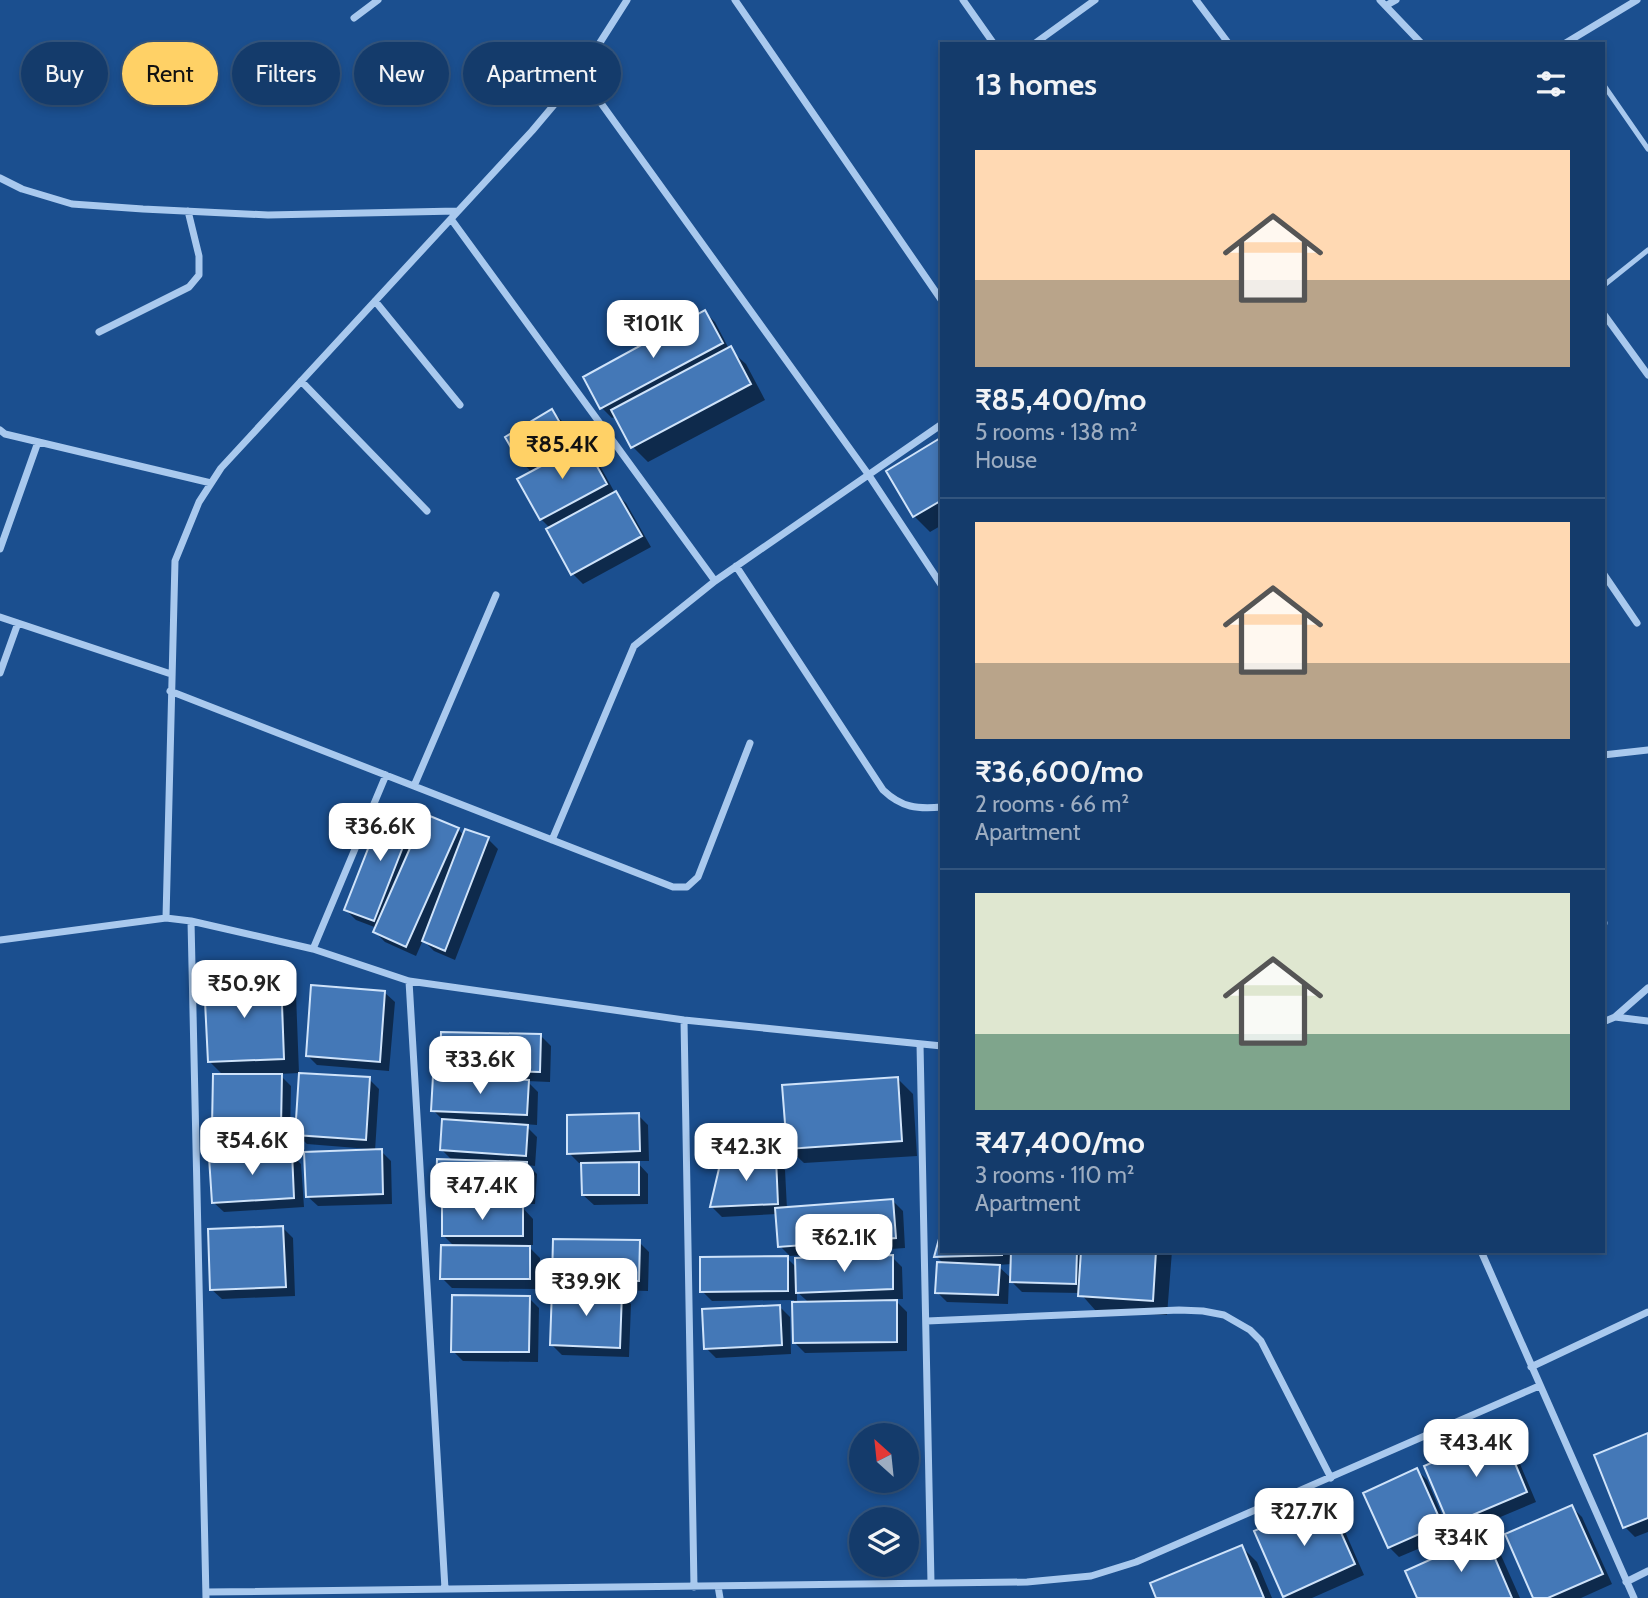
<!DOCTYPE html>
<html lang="en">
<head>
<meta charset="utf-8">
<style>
  :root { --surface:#143b6b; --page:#1d4271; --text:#f1f3f6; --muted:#9dadc1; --line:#33557e; --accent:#ffd166 }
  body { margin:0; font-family:Cabin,sans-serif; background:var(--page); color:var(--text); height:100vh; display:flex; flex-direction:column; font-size:26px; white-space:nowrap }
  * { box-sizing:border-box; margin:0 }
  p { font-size:23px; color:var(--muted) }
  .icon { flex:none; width:38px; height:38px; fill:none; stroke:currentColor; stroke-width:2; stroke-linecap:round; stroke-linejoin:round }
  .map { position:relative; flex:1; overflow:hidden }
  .sheet { position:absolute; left:940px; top:42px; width:665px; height:1211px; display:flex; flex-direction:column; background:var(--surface); border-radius:0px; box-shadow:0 4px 10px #0003,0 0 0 2px var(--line) }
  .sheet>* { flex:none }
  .top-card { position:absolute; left:21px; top:42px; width:665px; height:63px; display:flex; gap:14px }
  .needle { width:46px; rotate:333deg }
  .tools { position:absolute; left:849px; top:1423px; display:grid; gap:14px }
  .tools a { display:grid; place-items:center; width:70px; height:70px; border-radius:50%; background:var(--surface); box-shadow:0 4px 10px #0003,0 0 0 2px var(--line); font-size:35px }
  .price { position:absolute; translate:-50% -60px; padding:0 16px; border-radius:14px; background:#fff; color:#222; font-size:23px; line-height:46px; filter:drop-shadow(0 2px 4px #0008) }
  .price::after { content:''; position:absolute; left:50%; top:42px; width:21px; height:16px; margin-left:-10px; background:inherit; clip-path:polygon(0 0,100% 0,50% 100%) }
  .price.selected { background:var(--accent); color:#111 }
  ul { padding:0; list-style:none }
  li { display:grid; align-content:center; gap:14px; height:371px; padding:0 35px }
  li+li { border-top:2px solid var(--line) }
  li span { display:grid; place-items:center; height:217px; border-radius:0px; color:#555 }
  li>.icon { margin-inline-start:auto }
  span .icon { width:126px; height:126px; fill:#fffc; stroke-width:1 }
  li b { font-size:30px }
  h2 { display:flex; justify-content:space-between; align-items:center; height:84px; padding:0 35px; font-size:30px }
  .pill { padding:0 24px; border-radius:32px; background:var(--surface); box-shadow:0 4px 10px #0003,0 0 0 2px var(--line); font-size:24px; line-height:63px }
  .pill.selected { background:var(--accent); color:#111 }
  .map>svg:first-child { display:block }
  .shadow { fill:#0007; fill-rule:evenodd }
  .building { fill:#4478b7; stroke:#cfe3fa; stroke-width:2 }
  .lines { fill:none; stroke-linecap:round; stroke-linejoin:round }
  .service { stroke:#a9c9ee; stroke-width:5 }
  .minor { stroke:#a9c9ee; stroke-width:7 }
</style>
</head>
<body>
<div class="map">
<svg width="1648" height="1598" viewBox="0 0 1648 1598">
  <rect width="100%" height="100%" fill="#1b4f8f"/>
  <path class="shadow" d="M705,312L715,322L729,349L746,364L765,400L648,462L633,447L617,416L612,418L602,408L585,377Z
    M552,411L562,421L578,448L584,445L594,455L615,493L626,503L651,547L583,584L573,574L548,530L551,529L541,519L533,473L521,462Z
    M942,439V525L930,532L914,516L888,472Z
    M416,813L424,821L458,829L464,836L488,839L498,849L455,960L434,951L423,940L416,956L385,942L375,932L377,928L356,920L346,910Z
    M280,979L296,994L299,1073L279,1074L291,1086L290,1137L223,1136L213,1126L224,1076L209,1061Z
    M384,992L395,1002L389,1071L317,1065L307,1055Z
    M541,1036L551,1046L550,1082L527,1081L538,1092L537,1125L524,1124L537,1137L535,1166L528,1165L537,1174L535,1204L448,1202L438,1191L453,1161L442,1150L444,1121L433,1110L451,1078L442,1069Z
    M369,1079L379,1089L375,1151H381L391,1161L392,1204L318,1206L307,1196L369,1151V1149L307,1144L297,1134Z
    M898,1079L913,1094L917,1156L804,1163L788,1148Z
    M638,1115L648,1125L649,1161H636L648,1174V1204L594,1205L583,1195V1163H579L569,1153Z
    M291,1154L301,1164L304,1207L224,1212L213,1202Z
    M775,1160L785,1170L787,1209L893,1201L903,1211L905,1248L790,1256L780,1246L777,1214L722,1217L712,1207Z
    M523,1208L533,1219V1245H527L540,1258L539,1289L452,1288L442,1278L455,1247L444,1236Z
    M283,1228L293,1238L295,1296L222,1299L211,1289Z
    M639,1242L649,1252L648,1291L618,1290L631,1304L629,1357L562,1355L552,1345L567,1292L554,1278Z
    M942,1251H1172L1167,1315L1096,1311L1080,1293L1022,1292L1009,1279L1008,1304L947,1302L937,1292L944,1264L936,1256ZM1012,1264V1279L997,1265Z
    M892,1257L902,1267L903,1299H894L907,1312V1351L805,1353L795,1343L794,1300L712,1301L702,1291L787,1258L797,1268ZM797,1292L805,1299L809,1303H797Z
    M529,1298L539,1308L538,1362L463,1361L453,1351Z
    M779,1306L790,1317L791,1354L716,1358L706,1348Z
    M1502,1434L1512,1445L1536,1502L1460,1534L1450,1524Z
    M1648,1435V1532L1635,1537L1625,1527Z
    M1417,1470L1427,1480L1451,1535L1399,1557L1389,1547Z
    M1325,1501L1336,1511L1364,1575L1312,1598H1286L1284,1596Z
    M1572,1507L1582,1517L1612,1584L1581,1598H1534Z
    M1484,1537L1500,1553L1520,1598H1419Z
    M1242,1547L1257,1562L1272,1598H1157Z"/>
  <path class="building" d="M705,310L723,343L600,409L583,377Z
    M731,346L751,384L631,448L611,410Z
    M552,409L567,435L520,463L505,437Z
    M942,437V500L913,517L886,471Z
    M584,443L607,484L540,520L517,479Z
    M616,491L642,536L571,575L546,529Z
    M384,808L417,811L374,921L344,910Z
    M425,814L459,828L406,947L373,932Z
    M465,829L489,837L445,951L422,941Z
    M281,977L284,1059L208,1062L204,981Z
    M311,985L385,991L380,1062L306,1056Z
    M441,1032L541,1034L540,1072L440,1070Z
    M299,1073L370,1077L366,1140L295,1135Z
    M213,1074H282L281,1127H212Z
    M433,1076L529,1080L527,1115L431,1111Z
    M898,1077L902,1141L787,1149L782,1085Z
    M639,1113L640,1151L567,1154V1115Z
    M442,1119L528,1125L526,1156L440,1150Z
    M382,1149L383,1194L306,1197L304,1152Z
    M292,1152L294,1198L212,1203L209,1157Z
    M776,1158L778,1204L710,1207L721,1160Z
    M437,1159L527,1162L526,1195L436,1192Z
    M639,1162V1195H582L581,1163Z
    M893,1199L896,1238L778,1247L775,1208Z
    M442,1207H523V1236H442Z
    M283,1226L286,1287L210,1290L208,1229Z
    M942,1228V1251H1002V1255L934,1257Z
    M553,1239L640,1240L639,1281L552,1279Z
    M441,1245L530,1246V1279H440Z
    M1011,1251H1077L1076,1284L1010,1282Z
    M1081,1251H1156L1153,1301L1078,1296Z
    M893,1255V1289L796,1293L795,1258Z
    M788,1256V1291L700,1292V1257Z
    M937,1262L1000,1265L998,1295L935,1293Z
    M552,1289L622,1292L620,1348L550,1345Z
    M452,1295L530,1296L529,1352H451Z
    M897,1300V1342L793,1343L792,1302Z
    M780,1305L782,1345L704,1349L702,1309Z
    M1502,1432L1527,1492L1449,1525L1424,1466Z
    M1648,1433V1518L1623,1528L1594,1455Z
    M1417,1468L1442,1524L1388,1548L1363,1493Z
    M1326,1499L1355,1564L1283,1597L1254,1531Z
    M1572,1505L1603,1574L1548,1598H1533L1505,1534Z
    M1485,1535L1512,1598H1417L1405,1571Z
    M1242,1545L1264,1598H1156L1150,1583Z"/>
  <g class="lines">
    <path class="service" d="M1603,84L1648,149
      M1603,286L1648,250"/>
    <path class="minor" d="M735,0L942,301
      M963,0L994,44
      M1196,0L1229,44
      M1380,0L1422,44
      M1387,5L1396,0
      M354,18L378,0
      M1034,44L1095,0
      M1564,44L1637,0
      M580,74L868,474L942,586
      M0,178L22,189L72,204L143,209L268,215L457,211
      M451,219L715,581
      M375,301L460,405
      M1603,313L1648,375
      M99,332L189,287L199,275V256L188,211
      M301,381L427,511
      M0,430L5,434L211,483
      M0,549L38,442
      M736,566L883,790C902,808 917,809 942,807
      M1603,573L1637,623
      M0,617L171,674
      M0,673L18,623
      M170,691L673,887H687L698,877L750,743
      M1603,755L1648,750
      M414,786L496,595
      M552,840L634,646L715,581L942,424
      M166,918L175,561L199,502L221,468L532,131L580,74L627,0
      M191,921L206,1598
      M1603,923H1604
      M0,940L166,918L191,921L313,949L409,981L684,1020L942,1046
      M313,949L386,775
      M409,981L445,1589
      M1615,1017L1648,1021
      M684,1020L694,1587
      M1603,1022L1615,1017L1648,988
      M920,1044L931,1583
      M1481,1251L1634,1598
      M927,1321L1179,1310L1203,1311L1224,1315L1250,1330L1261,1341L1331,1478
      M1531,1367L1648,1312
      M1626,1582L1648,1571
      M718,1586L720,1598
      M206,1592L1027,1582L1091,1576L1136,1562L1539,1386"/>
  </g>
</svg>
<div class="tools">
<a><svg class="needle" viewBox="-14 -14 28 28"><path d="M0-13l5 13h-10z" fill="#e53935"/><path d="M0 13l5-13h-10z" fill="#9dadc1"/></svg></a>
<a><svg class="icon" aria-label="layers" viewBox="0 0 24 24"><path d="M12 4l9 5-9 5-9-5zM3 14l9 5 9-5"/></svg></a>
</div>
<b class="price" style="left:653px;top:360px">₹101K</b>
<b class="price selected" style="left:562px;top:481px">₹85.4K</b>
<b class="price" style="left:380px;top:863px">₹36.6K</b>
<b class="price" style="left:244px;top:1020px">₹50.9K</b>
<b class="price" style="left:480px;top:1096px">₹33.6K</b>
<b class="price" style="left:252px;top:1177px">₹54.6K</b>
<b class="price" style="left:746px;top:1183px">₹42.3K</b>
<b class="price" style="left:482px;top:1222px">₹47.4K</b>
<b class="price" style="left:844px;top:1274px">₹62.1K</b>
<b class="price" style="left:586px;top:1318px">₹39.9K</b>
<b class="price" style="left:1476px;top:1479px">₹43.4K</b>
<b class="price" style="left:1304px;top:1548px">₹27.7K</b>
<b class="price" style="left:1461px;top:1574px">₹34K</b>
<div class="top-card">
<a class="pill">Buy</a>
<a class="pill selected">Rent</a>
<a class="pill">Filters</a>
<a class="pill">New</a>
<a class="pill">Apartment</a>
</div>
<section class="sheet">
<h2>13 homes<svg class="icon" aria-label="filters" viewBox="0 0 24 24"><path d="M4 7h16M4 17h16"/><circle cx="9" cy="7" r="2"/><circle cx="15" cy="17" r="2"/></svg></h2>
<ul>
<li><span style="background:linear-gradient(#ffd9b3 60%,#b9a48a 0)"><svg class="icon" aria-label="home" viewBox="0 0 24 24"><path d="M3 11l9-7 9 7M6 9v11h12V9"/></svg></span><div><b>₹85,400/mo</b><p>5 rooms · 138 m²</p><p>House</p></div></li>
<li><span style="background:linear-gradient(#ffd9b3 65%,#b9a48a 0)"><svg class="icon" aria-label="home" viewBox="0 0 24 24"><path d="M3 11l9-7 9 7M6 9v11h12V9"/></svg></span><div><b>₹36,600/mo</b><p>2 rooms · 66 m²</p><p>Apartment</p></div></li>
<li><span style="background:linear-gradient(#dfe7d0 65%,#7fa58c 0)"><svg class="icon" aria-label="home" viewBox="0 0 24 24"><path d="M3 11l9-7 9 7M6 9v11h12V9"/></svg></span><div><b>₹47,400/mo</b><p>3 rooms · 110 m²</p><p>Apartment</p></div></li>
</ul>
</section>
</div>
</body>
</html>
